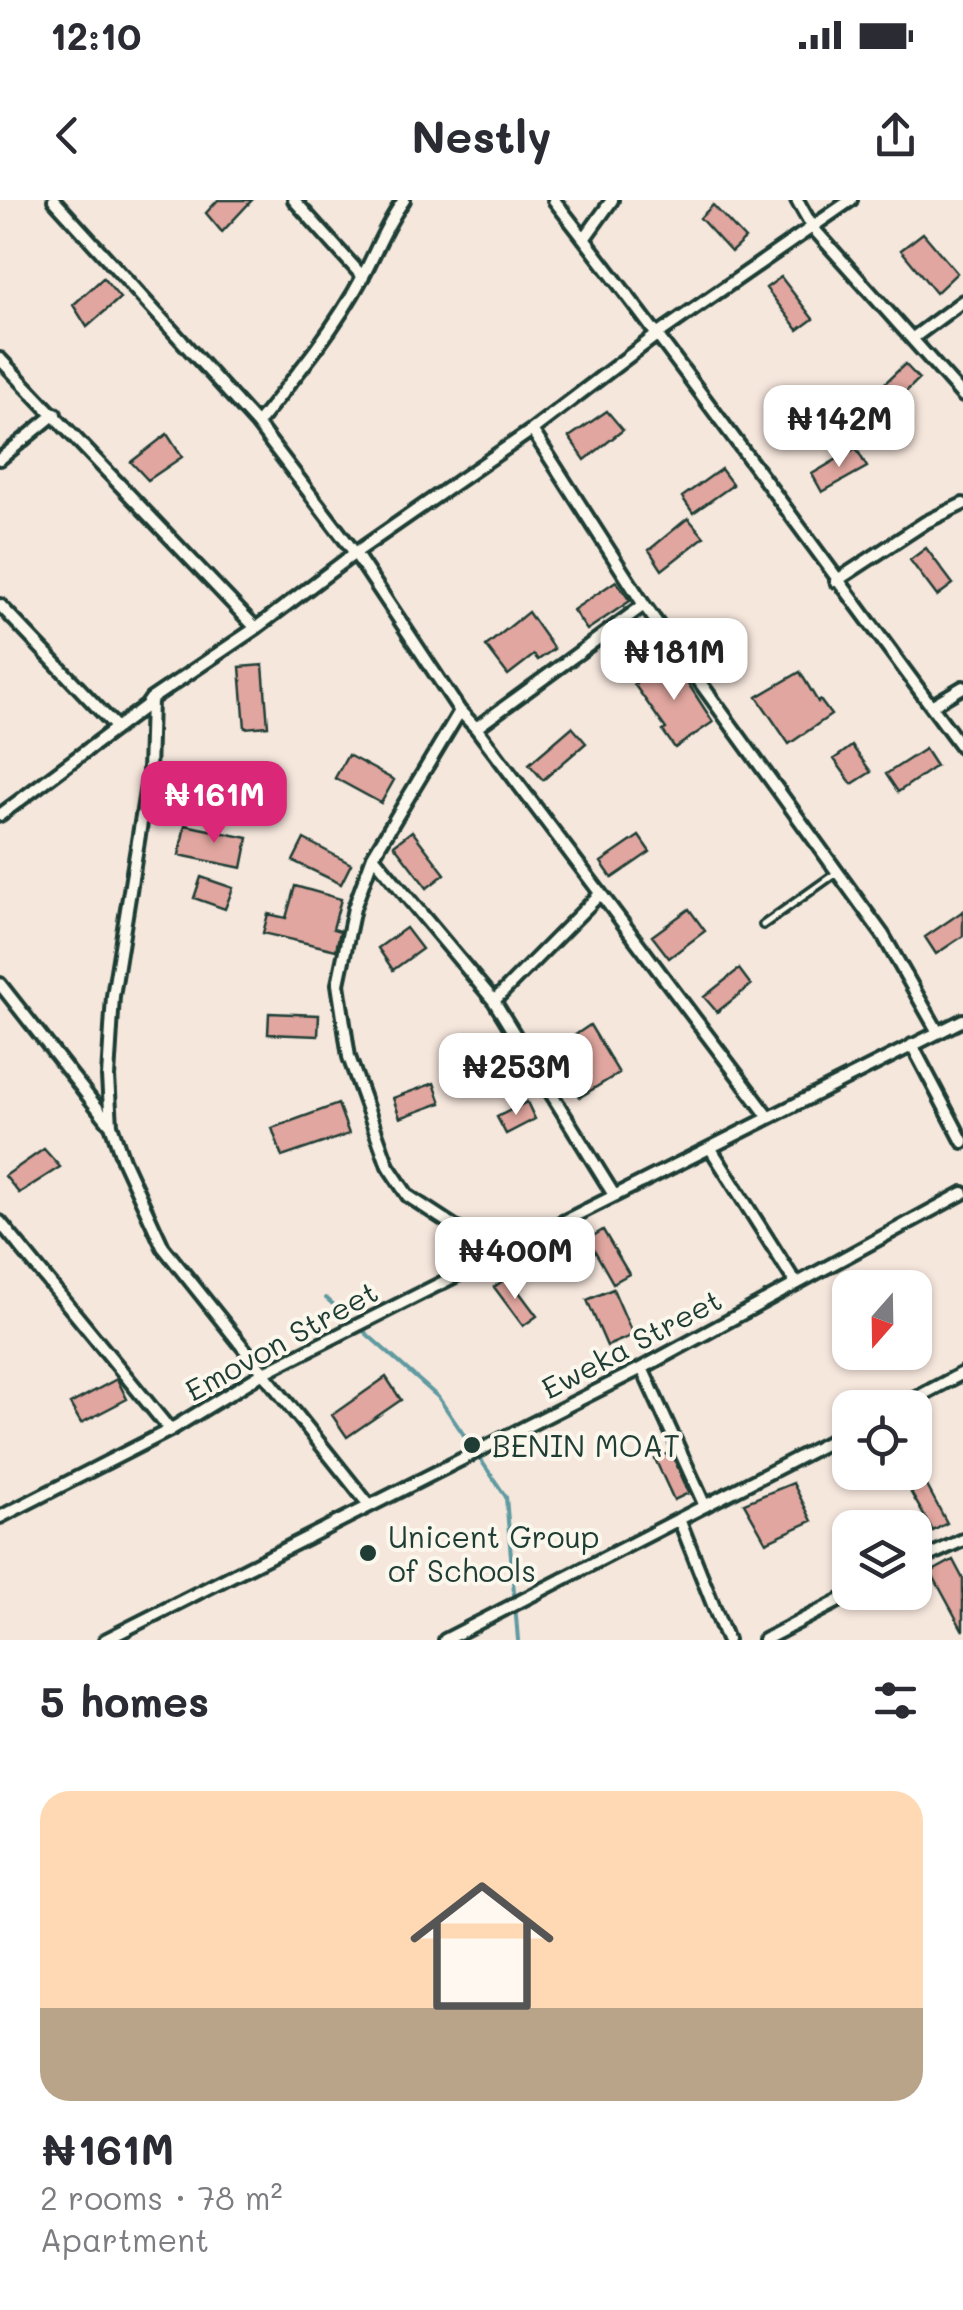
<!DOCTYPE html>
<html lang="en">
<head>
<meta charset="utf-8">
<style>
  :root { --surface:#fff; --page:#f2f2f3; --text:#2b2b33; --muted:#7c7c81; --line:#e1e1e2; --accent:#db2777 }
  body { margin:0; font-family:Mali,sans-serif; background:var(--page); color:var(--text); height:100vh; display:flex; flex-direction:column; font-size:38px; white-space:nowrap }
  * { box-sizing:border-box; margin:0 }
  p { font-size:32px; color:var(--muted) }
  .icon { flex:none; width:55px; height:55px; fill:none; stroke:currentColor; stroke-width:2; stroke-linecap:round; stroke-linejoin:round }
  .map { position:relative; height:1440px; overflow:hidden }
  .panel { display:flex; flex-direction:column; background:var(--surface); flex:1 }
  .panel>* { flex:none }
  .needle { width:65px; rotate:200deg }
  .buttons { position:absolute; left:832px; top:1070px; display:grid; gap:20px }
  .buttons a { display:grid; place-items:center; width:100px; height:100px; border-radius:20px; background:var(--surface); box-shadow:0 2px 8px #0004; font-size:50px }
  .price { position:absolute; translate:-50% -85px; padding:0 22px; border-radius:20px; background:#fff; color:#222; font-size:32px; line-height:65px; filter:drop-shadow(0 2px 5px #0008) }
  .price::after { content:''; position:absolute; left:50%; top:60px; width:30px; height:22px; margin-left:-15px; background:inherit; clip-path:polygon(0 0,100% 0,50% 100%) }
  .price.current { background:var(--accent); color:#fff }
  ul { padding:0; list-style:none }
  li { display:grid; align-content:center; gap:20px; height:530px; padding:0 40px }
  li+li { border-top:2px solid var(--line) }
  li span { display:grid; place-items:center; height:310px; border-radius:30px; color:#555 }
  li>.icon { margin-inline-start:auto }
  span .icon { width:180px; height:180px; fill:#fffc; stroke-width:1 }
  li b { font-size:42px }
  h2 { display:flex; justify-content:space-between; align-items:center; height:120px; padding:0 40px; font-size:42px }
  .status { display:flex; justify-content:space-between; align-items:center; height:70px; padding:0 50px; background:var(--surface); direction:ltr }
  .status svg { height:28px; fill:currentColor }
  header { display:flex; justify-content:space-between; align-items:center; height:130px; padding:0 40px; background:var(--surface); font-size:45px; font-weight:700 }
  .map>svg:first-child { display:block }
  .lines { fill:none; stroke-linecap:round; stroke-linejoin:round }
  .stream { stroke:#5f9aa0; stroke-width:4 }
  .building { fill:#e0a69f; stroke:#1f3d34; stroke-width:2.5 }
  .service-casing { stroke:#1f3d34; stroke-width:12 }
  .minor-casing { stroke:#1f3d34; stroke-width:18 }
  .service { stroke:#fbf7ec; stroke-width:5 }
  .minor { stroke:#fbf7ec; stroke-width:10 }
  .poi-dot { fill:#1f3d34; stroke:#fbf7ec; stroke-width:4 }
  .labels { text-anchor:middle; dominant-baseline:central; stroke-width:8; stroke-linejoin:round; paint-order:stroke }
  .street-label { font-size:30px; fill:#1f3d34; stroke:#fbf7ec }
  .poi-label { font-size:30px; fill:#1f3d34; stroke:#fbf7ec; text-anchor:start }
</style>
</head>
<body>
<div class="status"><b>12:10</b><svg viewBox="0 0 49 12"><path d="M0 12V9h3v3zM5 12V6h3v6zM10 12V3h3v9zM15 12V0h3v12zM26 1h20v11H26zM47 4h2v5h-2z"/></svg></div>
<header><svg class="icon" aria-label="back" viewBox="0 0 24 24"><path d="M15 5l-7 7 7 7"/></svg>Nestly<svg class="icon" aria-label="share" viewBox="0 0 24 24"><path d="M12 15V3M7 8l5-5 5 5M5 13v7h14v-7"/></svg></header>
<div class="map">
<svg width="963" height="1440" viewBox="0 0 963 1440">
  <rect width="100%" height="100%" fill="#f6e7dd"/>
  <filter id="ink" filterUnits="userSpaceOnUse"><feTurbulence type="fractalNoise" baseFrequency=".01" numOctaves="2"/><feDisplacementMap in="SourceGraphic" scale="20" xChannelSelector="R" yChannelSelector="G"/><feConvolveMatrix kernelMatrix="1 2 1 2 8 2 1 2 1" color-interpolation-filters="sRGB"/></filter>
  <g filter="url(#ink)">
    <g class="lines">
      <path class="stream" d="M326,1098L438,1197L506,1297L518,1440"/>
    </g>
    <path class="building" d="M218,0H252L222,32L206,13Z
      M713,5L745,39L731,52L700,18Z
      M923,33L957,73L936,93L901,50Z
      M781,77L813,119L798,130L766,88Z
      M103,78L120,98L87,127L73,105Z
      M905,164L919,179L881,216L866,201Z
      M607,211L623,230L585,260L569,237Z
      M167,234L182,257L148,280L131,262Z
      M856,248L867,267L822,292L812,274Z
      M721,269L733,285L693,313L682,297Z
      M688,318L704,337L662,370L649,350Z
      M926,348L953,384L937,396L910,360Z
      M616,381L630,401L587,430L573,410Z
      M528,412L554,449L538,460L534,455L508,475L486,446Z
      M671,457L713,522L675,548L663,531L666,529L634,484Z
      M263,465L268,526L245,528L240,467Z
      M800,472L818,502L820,500L831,515L789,544L757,497Z
      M572,527L586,543L543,580L529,564Z
      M852,546L871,572L852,584L834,559Z
      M925,549L936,566L898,592L886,574Z
      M348,555L394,580L381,603L335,578Z
      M185,625L248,638L242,668L179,655Z
      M412,631L445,674L427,688L394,645Z
      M639,636L650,652L612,678L601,662Z
      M304,639L351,664L341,684L293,661Z
      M201,677L233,688L225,709L194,698Z
      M295,686L341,699L333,729L340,731L336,750L263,733L268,714L286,718Z
      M689,709L705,731L669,758L652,736Z
      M963,711V736L936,754L925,737Z
      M406,728L422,749L393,770L378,748Z
      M739,769L751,785L717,812L704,797Z
      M269,813L319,815L318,836L268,834Z
      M590,825L619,873L580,897L550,852Z
      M434,883L441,903L400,918L393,898Z
      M527,902L535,919L506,934L497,917Z
      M338,904L349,934L282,957L272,928Z
      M44,949L60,967L19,993L5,976Z
      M603,1030L629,1074L613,1083L588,1039Z
      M508,1077L537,1116L523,1126L494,1087Z
      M613,1089L633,1135L607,1146L587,1100Z
      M386,1177L401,1200L347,1237L332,1215Z
      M117,1179L127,1199L81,1223L70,1204Z
      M671,1252L689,1293L674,1300L655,1259Z
      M793,1283L812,1321L766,1342L744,1303Z
      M926,1284L947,1323L933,1331L911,1293Z
      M953,1360L963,1379V1431L931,1372Z"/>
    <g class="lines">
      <defs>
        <path id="service" d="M763,725L836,673"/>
        <path id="minor" d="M54,0L257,224L355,353L460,511L476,528L768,916
          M294,0L363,77
          M554,0C694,180 827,366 963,549
          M797,0L813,28L963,196
          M584,39L612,0
          M913,138L963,101
          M0,159L256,428
          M257,224C295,177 334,130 363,76C377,50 386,24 404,0
          M532,230L644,405L883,735L938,832
          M0,259L55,214
          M836,381L926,322L963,304
          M0,405L117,528
          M151,499L149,573L113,796L108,877L111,925L123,960L163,1047L369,1305
          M931,506L963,487
          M460,511L373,656L354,708L338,784L349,857L388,966L408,996L466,1034L482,1062
          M476,528L644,405
          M0,615L146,506L151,499L256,428L355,353L532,230L658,134L851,0
          M373,656L494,801L614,995
          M0,784L110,924
          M494,801L599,695
          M912,845L963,942
          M711,949L795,1082
          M0,1022L170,1230
          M642,1168L705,1306
          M897,1208L963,1173
          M0,1317L170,1230L265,1172L963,820
          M679,1319L727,1440
          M915,1362L963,1340
          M105,1440L642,1168L963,993
          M445,1440L850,1231
          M764,1440L856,1392"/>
      </defs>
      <use href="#service" class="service-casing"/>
      <use href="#minor" class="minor-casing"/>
      <use href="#service" class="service"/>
      <use href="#minor" class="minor"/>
    </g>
  </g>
  <g class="poi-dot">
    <circle cx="472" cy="1245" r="10"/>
    <circle cx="368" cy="1353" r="10"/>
  </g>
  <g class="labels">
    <g class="street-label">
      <text transform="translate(281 1140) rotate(-29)">Emovon Street</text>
      <text transform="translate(631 1143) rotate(-28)">Eweka Street</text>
    </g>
    <g class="poi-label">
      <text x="492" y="1245">BENIN MOAT</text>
      <text x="388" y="1336">Unicent Group<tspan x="388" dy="34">of Schools</tspan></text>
    </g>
  </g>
</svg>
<div class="buttons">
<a><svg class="needle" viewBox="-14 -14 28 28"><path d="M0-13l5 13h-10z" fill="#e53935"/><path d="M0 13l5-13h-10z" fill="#7c7c81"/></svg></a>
<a><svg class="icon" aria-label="locate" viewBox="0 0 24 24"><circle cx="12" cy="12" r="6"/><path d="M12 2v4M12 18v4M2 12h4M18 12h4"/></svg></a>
<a><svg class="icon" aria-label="layers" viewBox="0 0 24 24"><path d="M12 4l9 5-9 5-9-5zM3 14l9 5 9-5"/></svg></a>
</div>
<b class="price" style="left:839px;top:270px">₦142M</b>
<b class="price" style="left:674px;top:503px">₦181M</b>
<b class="price current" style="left:214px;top:646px">₦161M</b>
<b class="price" style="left:516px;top:918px">₦253M</b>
<b class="price" style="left:515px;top:1102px">₦400M</b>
</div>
<section class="panel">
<h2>5 homes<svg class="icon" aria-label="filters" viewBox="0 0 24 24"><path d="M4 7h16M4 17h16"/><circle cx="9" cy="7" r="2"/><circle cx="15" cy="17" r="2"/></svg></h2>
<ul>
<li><span style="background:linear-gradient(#ffd9b3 70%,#b9a48a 0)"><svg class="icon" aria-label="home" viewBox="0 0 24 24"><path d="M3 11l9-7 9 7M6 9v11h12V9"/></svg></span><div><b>₦161M</b><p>2 rooms · 78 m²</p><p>Apartment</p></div></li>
</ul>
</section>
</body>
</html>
